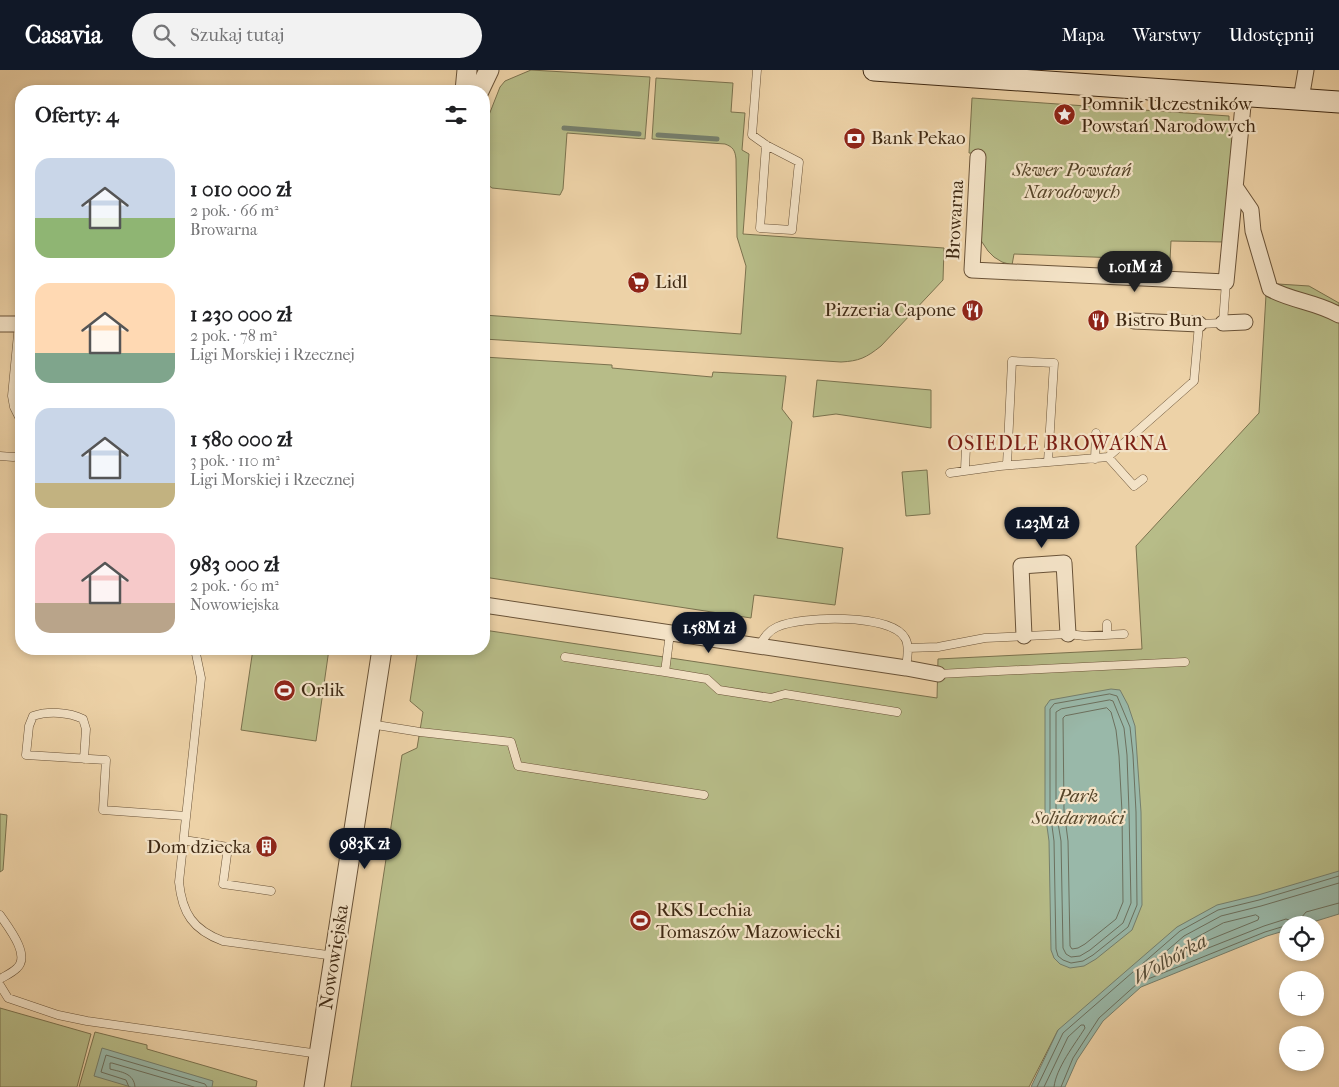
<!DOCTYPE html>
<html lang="pl">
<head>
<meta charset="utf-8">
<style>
  :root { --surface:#fff; --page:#f2f2f2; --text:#202124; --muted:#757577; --accent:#111827 }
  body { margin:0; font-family:"IM FELL French Canon",serif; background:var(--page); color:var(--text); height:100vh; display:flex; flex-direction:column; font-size:19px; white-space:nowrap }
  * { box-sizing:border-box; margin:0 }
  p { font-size:16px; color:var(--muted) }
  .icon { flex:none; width:28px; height:28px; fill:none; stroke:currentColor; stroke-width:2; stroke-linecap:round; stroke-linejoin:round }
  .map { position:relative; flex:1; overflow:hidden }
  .side { position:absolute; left:15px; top:15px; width:475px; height:570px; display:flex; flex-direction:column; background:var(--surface); border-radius:20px; box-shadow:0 2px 8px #0003 }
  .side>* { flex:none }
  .buttons { position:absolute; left:1279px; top:846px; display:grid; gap:10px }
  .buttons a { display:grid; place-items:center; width:45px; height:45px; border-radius:50%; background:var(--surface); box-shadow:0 2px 8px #0003; font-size:25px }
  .price { position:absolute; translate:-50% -42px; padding:0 11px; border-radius:18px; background:var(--accent); color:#fff; font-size:16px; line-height:32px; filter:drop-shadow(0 1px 2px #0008) }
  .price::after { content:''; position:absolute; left:50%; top:30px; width:15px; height:11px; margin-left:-8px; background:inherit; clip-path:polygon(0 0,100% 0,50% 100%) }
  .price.current { background:#222; color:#fff }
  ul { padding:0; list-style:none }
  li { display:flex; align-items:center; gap:15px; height:125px; padding:0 20px }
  li span { display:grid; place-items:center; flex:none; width:140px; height:100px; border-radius:15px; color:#555 }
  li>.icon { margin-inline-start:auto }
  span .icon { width:60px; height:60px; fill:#fffc; stroke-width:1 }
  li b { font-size:21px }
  h2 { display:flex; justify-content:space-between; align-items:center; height:60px; padding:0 20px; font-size:21px }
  header { display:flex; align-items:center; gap:30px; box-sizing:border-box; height:70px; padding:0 25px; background:var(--accent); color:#fff }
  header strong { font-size:24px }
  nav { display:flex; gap:28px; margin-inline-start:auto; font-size:18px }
  .search { width:350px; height:45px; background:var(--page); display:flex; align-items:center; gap:12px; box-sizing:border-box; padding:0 18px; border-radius:28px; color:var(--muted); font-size:19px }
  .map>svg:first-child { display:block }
  .green { fill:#b7bc88; stroke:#7b724e }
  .water { fill:#99b8a9; stroke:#757f6d }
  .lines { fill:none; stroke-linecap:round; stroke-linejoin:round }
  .shore { stroke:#6c705e; stroke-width:1 }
  .stream { stroke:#757f6d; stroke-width:5 }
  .service-casing { stroke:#6a5338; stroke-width:9 }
  .minor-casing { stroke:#6a5338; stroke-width:17 }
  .tertiary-casing { stroke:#6a5338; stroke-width:21 }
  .secondary-casing { stroke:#3f2913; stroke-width:23 }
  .service { stroke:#f3e2c6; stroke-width:8 }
  .minor { stroke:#f3e2c6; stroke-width:15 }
  .tertiary { stroke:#f3e2c6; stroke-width:19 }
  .secondary { stroke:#f3e2c6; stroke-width:21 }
  .labels { text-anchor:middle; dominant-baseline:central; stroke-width:4.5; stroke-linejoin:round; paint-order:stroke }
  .poi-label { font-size:19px; fill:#3f2913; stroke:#f3e2c6; text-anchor:start }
  .park-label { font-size:19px; font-style:italic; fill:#57462a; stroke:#f3e2c6 }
  .street-label { font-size:19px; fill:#3f2913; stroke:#f3e2c6 }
  .neighbourhood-label { font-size:20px; letter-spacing:1px; fill:#7a1f14; stroke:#f3e2c6 }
  .water-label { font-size:20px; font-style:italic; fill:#564d38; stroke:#f3e2c6 }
</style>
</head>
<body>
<header>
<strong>Casavia</strong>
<div class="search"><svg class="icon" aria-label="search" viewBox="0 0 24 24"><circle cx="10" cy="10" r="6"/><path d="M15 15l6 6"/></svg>Szukaj tutaj</div>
<nav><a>Mapa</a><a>Warstwy</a><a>Udostępnij</a></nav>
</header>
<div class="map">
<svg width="1339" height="1017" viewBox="0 0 1339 1017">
  <rect width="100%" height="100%" fill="#edd2a7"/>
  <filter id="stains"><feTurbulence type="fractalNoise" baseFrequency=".004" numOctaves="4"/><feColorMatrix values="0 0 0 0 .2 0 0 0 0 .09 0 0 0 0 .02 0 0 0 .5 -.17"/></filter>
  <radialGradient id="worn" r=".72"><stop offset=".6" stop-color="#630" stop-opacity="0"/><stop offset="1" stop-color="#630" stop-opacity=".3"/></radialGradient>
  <path class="green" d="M531,0L650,7L645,69L567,63L563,119L560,125L492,118L484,112V68L487,50L500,17L505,11Z
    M656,8L733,13L731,42L745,43L742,80L749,84L743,164L944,178L943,210L881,276C866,288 859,291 841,292L484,269V245L741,264L746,196L737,167L736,89C735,80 733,77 725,74L652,69Z
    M972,28L1229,46V56L1232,57L1235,61L1224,172L1171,171L1170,190L1014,184L1012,195L1002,192L994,187L988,181L980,169L984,84L969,83Z
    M484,156L489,163L484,232Z
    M1278,214L1309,216L1339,233V804L1058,960L1029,1017H351L402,685L417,678L423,642L410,631L418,579H484V560L937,628L938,589L1142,579L1136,476L1259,343L1266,225L1270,219Z
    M484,287L612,295V298L712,307L713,302L786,306L782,339L792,352L777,468L843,478L835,535L754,525L751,548L484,507Z
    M817,310L931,320V358L836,344L813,347Z
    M927,400L930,444L906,446L902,402Z
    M253,579H329L316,671L241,660Z
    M0,744L7,745L3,800L0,802Z
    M0,938L91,964L77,1017H0Z
    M95,962L147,975V979L257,1011L256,1017H79Z"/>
  <path class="water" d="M1111,619L1120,620L1128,635L1135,656L1141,742L1142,835L1132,860L1096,889L1084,896L1070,898L1060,894L1054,888L1051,880L1049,771L1045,742V637L1050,630Z
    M1339,801V844L1303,855H1288L1287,860L1267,866L1141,917L1103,951L1077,990L1065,1017H1031L1058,960L1177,857L1217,835L1258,825Z
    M102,978L213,1011L212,1017H131L94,1006Z"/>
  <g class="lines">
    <path class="shore" d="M1110,624L1117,626L1130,657L1133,685L1136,742L1137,835L1128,857L1093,885L1083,891L1071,893L1063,890L1058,886L1056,879L1054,771L1050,741V639L1054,634Z
      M1110,630L1113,631L1124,658L1127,685L1129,742L1131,833L1123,853L1090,880L1080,886L1071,887L1066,884L1063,878L1061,771L1056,741V642L1061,639Z
      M1107,638L1111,642L1116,660L1119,686L1122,742L1123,832L1116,849L1085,874L1078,878L1072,879L1070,876L1068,771L1064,740L1063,648L1065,646Z
      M1339,813L1261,836L1221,846L1184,866L1148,897L1147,900L1150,901L1264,856L1286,849L1297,853L1306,842L1339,833
      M1256,845L1259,847L1258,850L1189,878L1186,876L1188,872L1223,853Z
      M129,1017L126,1010L101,1002L106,985L205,1014L207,1017
      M135,1017C134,1003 121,1002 110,999V993H112L194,1017
      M1037,1017L1063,963L1180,861L1218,840L1259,830L1339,806
      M1044,1017L1068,967L1081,955H1084L1085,958C1075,974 1056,998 1054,1017
      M1061,1017L1073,988L1099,948L1138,913L1265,862L1288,855"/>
    <path class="stream" d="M564,58L639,64
      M658,65L717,69"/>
    <defs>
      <path id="service" d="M757,0L752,65L766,75L799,92L792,160L760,158L766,75
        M19,254L12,326L14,337L21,351
        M0,386L13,387L21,386
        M1108,387L1134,416L1143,409
        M1095,389L1096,363
        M1007,395L1012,291L1054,293L1048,392
        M965,400L966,376
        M950,403L1000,396L1108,387L1194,311L1199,254L1223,253L1226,212
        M1107,554V564
        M759,576C764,568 768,561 777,557C801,546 891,543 905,568C910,576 907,589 906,598
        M908,578L938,577L985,568L1068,564L1085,566L1124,564
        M195,579L201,608L179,812C182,843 193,860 223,871L335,886
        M565,587L665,602L670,563
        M665,602L707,609L719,620L771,628L785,624L897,642
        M938,604L1185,592
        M370,654L420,662L511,672L518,696L704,725
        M84,689L86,659L83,649C69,642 48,641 33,646L29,656L26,685L106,690L103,740L186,746
        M184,770L228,777L223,814L271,821
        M0,845C8,857 31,885 17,898C12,903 5,906 0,909
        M0,915L8,928L58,945L87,951L319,984"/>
      <path id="minor" d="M1301,29L1306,0
        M978,87L972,200L1226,212L1244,25
        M1236,118L1251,140L1253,161L1270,219C1292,231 1317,232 1339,245
        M1134,251L1199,254
        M1223,253L1245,252
        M0,254H21
        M484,535L906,598L938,604
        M1024,566L1021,496L1064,493L1068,564"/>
      <path id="tertiary" d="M465,21L467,0
        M479,21L489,0
        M314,1017L382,579"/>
      <path id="secondary" d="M874,0L1339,32"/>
    </defs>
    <use href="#service" class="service-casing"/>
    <use href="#minor" class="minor-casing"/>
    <use href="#tertiary" class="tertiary-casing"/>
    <use href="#secondary" class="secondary-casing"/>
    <use href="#service" class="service"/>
    <use href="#minor" class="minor"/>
    <use href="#tertiary" class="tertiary"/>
    <use href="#secondary" class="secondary"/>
  </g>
  <defs>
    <symbol id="sight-disc" viewBox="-11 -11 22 22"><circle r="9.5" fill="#8f2418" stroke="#f3e2c6"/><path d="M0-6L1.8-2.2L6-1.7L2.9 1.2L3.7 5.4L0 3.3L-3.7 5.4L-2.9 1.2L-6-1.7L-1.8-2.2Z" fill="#fff"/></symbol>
    <symbol id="bank-disc" viewBox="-11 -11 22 22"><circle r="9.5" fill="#8f2418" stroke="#f3e2c6"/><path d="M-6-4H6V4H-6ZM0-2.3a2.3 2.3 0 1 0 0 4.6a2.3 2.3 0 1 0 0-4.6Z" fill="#fff"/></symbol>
    <symbol id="supermarket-disc" viewBox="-11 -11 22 22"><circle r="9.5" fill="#8f2418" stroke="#f3e2c6"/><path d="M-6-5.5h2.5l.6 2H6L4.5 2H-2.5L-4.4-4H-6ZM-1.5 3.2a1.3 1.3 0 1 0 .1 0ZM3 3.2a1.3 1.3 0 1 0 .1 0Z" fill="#fff"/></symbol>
    <symbol id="restaurant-disc" viewBox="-11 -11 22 22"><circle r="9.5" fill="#8f2418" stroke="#f3e2c6"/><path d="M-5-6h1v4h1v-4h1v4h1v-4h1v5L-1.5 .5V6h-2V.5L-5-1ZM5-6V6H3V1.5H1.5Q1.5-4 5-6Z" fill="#fff"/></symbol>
    <symbol id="stadium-disc" viewBox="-11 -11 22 22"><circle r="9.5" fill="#8f2418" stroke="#f3e2c6"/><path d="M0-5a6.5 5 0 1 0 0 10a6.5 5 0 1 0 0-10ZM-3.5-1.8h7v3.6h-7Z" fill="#fff"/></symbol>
    <symbol id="building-disc" viewBox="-11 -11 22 22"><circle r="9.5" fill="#8f2418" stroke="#f3e2c6"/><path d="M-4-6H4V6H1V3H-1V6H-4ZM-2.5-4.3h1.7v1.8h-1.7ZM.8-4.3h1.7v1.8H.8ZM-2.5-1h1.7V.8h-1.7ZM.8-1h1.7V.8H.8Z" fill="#fff"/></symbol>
  </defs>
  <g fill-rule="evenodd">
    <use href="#sight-disc" x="1052" y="32" width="25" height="25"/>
    <use href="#bank-disc" x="842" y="56" width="25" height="25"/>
    <use href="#supermarket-disc" x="626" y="200" width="25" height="25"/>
    <use href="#restaurant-disc" x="960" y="228" width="25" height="25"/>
    <use href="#restaurant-disc" x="1086" y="238" width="25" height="25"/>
    <use href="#stadium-disc" x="272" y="608" width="25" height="25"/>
    <use href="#building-disc" x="254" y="764" width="25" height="25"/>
    <use href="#stadium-disc" x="628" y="838" width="25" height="25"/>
  </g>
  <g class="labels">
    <g class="poi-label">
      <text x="1081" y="34">Pomnik Uczestników<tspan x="1081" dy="22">Powstań Narodowych</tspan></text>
      <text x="871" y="68">Bank Pekao</text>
      <text x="655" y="212">Lidl</text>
      <text x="956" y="240" text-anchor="end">Pizzeria Capone</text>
      <text x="1115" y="250">Bistro Bun</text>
      <text x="301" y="620">Orlik</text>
      <text x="251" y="777" text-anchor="end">Dom dziecka</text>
      <text x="656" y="840">RKS Lechia<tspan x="656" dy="22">Tomaszów Mazowiecki</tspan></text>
    </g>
    <g class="park-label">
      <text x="1072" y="100">Skwer Powstań<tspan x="1072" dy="22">Narodowych</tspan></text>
      <text x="1078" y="726">Park<tspan x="1078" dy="22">Solidarności</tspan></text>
    </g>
    <g class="street-label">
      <text transform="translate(955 150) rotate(-87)">Browarna</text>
      <text transform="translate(334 887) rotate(-81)">Nowowiejska</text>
    </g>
    <g class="neighbourhood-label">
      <text x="1058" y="373">OSIEDLE BROWARNA</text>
    </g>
    <g class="water-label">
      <text transform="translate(1170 889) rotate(-29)">Wolbórka</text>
    </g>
  </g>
  <rect width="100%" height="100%" filter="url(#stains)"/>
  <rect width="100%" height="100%" fill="url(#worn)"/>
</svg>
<div class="buttons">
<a><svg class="icon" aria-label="locate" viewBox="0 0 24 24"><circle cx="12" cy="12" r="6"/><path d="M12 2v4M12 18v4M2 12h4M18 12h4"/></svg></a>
<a>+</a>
<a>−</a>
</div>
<b class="price current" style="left:1135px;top:223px">1.01M zł</b>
<b class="price" style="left:1042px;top:479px">1.23M zł</b>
<b class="price" style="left:709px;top:584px">1.58M zł</b>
<b class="price" style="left:365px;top:800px">983K zł</b>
<section class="side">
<h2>Oferty: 4<svg class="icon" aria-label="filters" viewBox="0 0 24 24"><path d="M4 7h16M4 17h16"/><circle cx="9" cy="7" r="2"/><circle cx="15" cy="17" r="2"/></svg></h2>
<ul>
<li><span style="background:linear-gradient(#c9d6e8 60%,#8fb573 0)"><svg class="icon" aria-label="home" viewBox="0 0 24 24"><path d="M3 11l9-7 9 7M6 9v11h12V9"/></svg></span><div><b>1 010 000 zł</b><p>2 pok. · 66 m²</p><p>Browarna</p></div></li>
<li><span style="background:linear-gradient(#ffd9b3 70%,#7fa58c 0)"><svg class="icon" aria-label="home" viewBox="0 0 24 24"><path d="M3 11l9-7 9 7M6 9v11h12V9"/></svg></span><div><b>1 230 000 zł</b><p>2 pok. · 78 m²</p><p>Ligi Morskiej i Rzecznej</p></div></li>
<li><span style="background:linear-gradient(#c9d6e8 75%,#c2b280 0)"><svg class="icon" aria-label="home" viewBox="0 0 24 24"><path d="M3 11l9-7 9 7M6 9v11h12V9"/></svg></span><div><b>1 580 000 zł</b><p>3 pok. · 110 m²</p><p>Ligi Morskiej i Rzecznej</p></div></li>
<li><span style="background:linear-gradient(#f6c9c9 70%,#b9a48a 0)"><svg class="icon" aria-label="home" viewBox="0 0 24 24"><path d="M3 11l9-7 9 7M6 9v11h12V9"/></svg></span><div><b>983 000 zł</b><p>2 pok. · 60 m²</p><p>Nowowiejska</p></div></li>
</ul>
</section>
</div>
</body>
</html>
